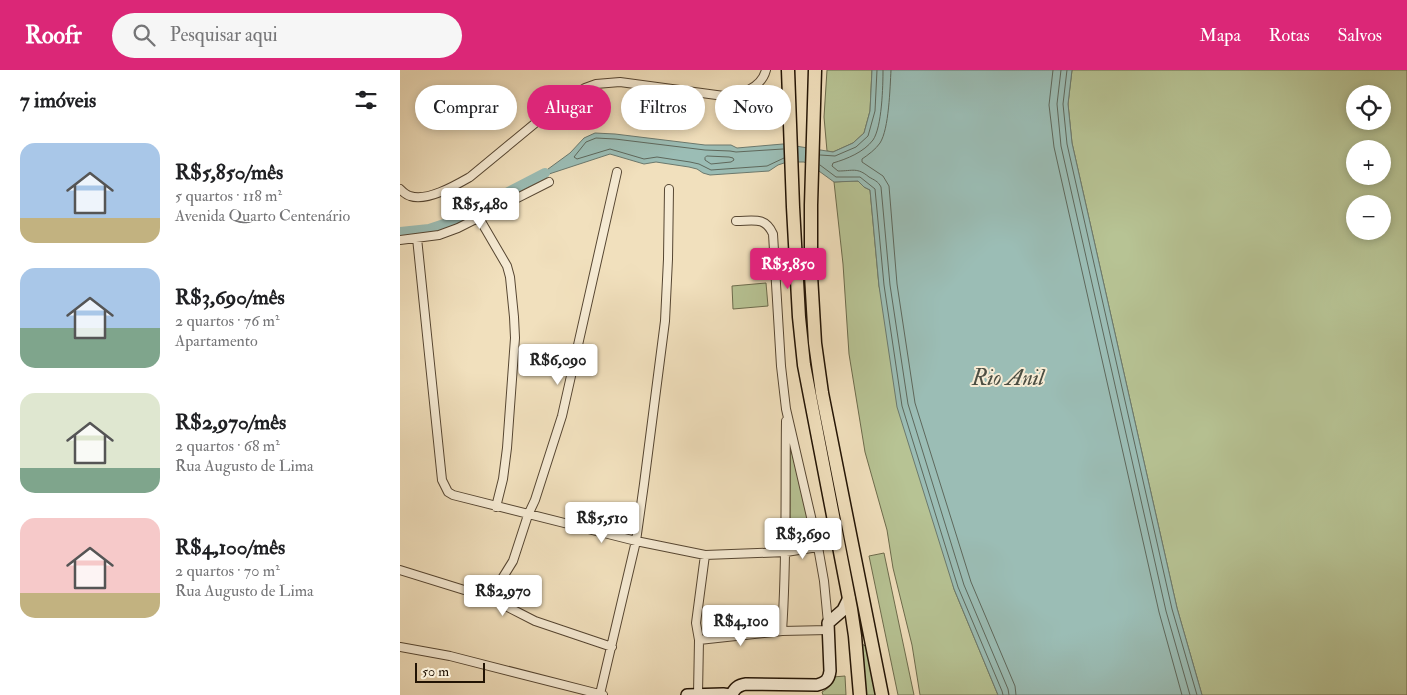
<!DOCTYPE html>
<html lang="pt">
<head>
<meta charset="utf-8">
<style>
  :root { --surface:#fff; --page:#f6f6f6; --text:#202124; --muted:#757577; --accent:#db2777 }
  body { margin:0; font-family:"IM FELL Double Pica",serif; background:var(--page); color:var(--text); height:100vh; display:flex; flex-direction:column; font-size:19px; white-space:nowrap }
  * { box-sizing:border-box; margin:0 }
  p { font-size:16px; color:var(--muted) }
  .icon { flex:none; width:28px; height:28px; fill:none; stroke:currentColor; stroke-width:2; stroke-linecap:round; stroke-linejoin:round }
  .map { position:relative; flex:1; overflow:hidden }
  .panel { display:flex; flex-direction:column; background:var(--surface); width:400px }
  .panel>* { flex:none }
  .banner { position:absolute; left:15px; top:15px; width:475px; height:45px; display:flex; gap:10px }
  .fabs { position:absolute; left:946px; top:15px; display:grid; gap:10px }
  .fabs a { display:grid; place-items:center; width:45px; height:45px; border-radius:50%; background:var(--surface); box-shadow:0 2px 8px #0003; font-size:25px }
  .scale { position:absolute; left:15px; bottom:12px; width:70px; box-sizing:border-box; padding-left:5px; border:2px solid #221304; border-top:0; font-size:14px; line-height:18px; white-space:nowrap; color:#221304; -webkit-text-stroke:4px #f6ebd4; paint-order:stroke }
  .price { position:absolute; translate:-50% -42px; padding:0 11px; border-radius:5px; background:#fff; color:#222; font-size:16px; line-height:32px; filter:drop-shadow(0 1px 2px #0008) }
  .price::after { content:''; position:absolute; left:50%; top:30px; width:15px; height:11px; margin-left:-8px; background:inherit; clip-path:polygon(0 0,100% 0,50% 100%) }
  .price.active { background:var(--accent); color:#fff }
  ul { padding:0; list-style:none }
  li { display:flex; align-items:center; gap:15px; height:125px; padding:0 20px }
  li span { display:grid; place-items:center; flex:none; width:140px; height:100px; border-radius:15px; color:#555 }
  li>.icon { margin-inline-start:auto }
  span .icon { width:60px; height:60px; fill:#fffc; stroke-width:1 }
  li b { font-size:21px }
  h2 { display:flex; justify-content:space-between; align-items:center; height:60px; padding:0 20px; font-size:21px }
  .pill { padding:0 18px; border-radius:22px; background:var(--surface); box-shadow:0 2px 8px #0003; font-size:18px; line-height:45px }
  .pill.active { background:var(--accent); color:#fff }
  header { display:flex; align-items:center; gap:30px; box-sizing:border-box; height:70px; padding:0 25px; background:var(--accent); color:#fff }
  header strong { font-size:24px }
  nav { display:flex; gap:28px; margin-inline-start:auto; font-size:18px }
  .search { width:350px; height:45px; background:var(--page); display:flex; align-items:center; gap:12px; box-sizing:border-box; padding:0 18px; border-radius:28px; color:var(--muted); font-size:19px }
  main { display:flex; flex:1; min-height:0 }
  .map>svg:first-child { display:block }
  .green { fill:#b7c394; stroke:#6c6b4c; fill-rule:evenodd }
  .water { fill:#9bbdb5; stroke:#6b796e }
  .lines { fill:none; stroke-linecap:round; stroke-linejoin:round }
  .shore { stroke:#5e685c; stroke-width:1 }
  .canal { stroke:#9bbdb5; stroke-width:10 }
  .street-casing { stroke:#564632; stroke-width:10 }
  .secondary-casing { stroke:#221304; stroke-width:14 }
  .primary-casing { stroke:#221304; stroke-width:15 }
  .street { stroke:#f6ebd4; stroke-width:8 }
  .secondary { stroke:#f6ebd4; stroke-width:11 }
  .primary { stroke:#f1e0bd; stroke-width:12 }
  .labels { text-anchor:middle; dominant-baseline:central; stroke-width:4; stroke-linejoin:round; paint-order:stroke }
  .water-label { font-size:22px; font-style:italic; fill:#4c4e42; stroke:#f6ebd4 }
</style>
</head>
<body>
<header>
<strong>Roofr</strong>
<div class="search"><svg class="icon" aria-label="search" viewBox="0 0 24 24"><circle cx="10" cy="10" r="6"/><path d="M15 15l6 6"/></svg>Pesquisar aqui</div>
<nav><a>Mapa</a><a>Rotas</a><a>Salvos</a></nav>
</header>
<main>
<section class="panel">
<h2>7 imóveis<svg class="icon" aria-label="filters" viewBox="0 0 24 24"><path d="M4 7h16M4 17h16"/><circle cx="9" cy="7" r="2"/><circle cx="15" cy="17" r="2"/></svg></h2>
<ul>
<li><span style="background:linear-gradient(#a9c7e8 75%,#c2b280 0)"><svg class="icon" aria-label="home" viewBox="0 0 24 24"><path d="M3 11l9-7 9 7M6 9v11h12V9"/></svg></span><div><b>R$5,850/mês</b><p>5 quartos · 118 m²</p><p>Avenida Quarto Centenário</p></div></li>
<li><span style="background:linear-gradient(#a9c7e8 60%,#7fa58c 0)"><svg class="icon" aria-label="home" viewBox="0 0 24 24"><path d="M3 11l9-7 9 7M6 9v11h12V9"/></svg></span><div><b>R$3,690/mês</b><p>2 quartos · 76 m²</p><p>Apartamento</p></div></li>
<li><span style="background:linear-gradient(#dfe7d0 75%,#7fa58c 0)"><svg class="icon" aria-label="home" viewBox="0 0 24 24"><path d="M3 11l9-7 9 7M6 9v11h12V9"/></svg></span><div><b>R$2,970/mês</b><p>2 quartos · 68 m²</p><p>Rua Augusto de Lima</p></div></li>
<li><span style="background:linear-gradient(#f6c9c9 75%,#c2b280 0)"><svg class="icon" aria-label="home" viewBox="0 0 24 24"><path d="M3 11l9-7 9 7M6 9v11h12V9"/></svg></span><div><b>R$4,100/mês</b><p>2 quartos · 70 m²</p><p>Rua Augusto de Lima</p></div></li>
</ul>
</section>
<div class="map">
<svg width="1007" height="625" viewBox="0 0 1007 625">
  <rect width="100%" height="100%" fill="#f1e0bd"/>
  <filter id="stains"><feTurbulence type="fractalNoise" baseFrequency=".004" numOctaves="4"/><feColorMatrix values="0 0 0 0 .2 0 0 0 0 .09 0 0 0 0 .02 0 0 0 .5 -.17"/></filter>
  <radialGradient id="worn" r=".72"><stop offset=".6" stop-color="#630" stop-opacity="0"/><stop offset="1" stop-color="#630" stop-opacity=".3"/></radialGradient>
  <path class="green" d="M427,0H472L470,41L464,63L453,73L433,82L427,81L424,47Z
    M672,0H1007V625H802L777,538L672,73L668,34ZM955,24H982V51H955ZM955,79H982V106H955ZM955,134H982V161H955Z
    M450,111H458L464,117L470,120L479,216L554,519L598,625H520L512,575L493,498L487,460L465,382L449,284L443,194L434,112Z
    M366,213L368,236L333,239L332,216Z
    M390,375L412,465L410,471L390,475Z
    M484,483L514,625H498L469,486Z
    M462,574L467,577L477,625H465Z
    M445,606L446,625H423L422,622C429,618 432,614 433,607Z"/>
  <path class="water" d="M472,0H672L668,34L672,73L777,538L802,625H598L554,519L497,337L479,216L470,120L464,117L458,111L434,112L412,96L404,92H387L378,95L369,101L310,105L303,103L297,99L289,97L256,92L244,94L210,84L146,105L144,102L170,83L184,68L195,63L215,64L305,75H331L337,78L383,74L433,82L453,73L464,63L470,41Z"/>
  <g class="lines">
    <path class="shore" d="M483,0C483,16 482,57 473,70C464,82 447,89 433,93L432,96L438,101C453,101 457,97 469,107C474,110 478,111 481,117L490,215L508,334L564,515L608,619L609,625
      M491,0C490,18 489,59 480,73C476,79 468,85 462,89V92L483,106L489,116L497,214L515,333L571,512L615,616L616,625
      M653,0L649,35L654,77L759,542L782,625
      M661,0L657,34L661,76L766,541L790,625
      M667,0L663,34L667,74L772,539L797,625
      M383,79L336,82L330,81L305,80L215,69L196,68L186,72L174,87L177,89L210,79L244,89L257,87L290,92L299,94L311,100L367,96L384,88
      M420,85L435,86L456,77L468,66L475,41L477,0
      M307,86L329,87L333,88L334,90L331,92L311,94L305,90V88Z
      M420,95L436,107H460L475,119L484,215L502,336L558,517L602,621L603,625"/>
    <path class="canal" d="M0,162L29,159L50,152L145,103"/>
    <defs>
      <path id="street" d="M0,119C3,122 6,125 10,126C27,132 56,115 70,107L156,36L185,18L196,14L220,12L324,26C341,24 361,19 366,0
        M79,148L107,196L110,207L114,247L115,268L107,378L103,409L96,437
        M336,151C353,151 365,146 373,164L381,296L386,339L418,477L424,511L428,553
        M17,168L42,410L48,422L53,425L236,471L305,485L386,482L418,477
        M0,170L39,165L58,158L149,112
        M0,500L90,528L135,551L212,577
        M90,528L113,491L128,445L135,430L162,346L217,102
        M382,561C387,491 385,421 386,351
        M299,570L382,561L428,560
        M0,577L50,586L203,625
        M200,624L236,471L244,414L265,251L268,189L269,119
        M298,624L299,570L296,553L305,485"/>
      <path id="secondary" d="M428,553L443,540L449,528
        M287,625L323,624L330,625
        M332,625C334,618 339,615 346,614L417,615C425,613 429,610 430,601L428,553"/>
      <path id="primary" d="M388,0L393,137L399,247L404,295L451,539L455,566L460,625
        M415,0L411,135V205L415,273L422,323L482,625"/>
    </defs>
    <use href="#street" class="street-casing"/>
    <use href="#secondary" class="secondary-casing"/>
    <use href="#primary" class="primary-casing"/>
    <use href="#street" class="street"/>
    <use href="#secondary" class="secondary"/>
    <use href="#primary" class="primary"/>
  </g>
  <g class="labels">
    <g class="water-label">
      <text x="608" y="308">Rio Anil</text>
    </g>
  </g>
  <rect width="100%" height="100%" filter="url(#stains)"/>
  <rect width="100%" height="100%" fill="url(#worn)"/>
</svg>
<div class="fabs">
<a><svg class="icon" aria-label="locate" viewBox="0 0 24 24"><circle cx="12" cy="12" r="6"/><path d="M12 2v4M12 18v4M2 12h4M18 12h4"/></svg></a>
<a>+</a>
<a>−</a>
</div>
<div class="scale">50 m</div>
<b class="price" style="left:80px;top:160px">R$5,480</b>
<b class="price active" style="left:388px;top:220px">R$5,850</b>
<b class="price" style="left:158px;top:316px">R$6,090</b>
<b class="price" style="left:202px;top:474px">R$5,510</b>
<b class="price" style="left:403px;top:490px">R$3,690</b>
<b class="price" style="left:103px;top:547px">R$2,970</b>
<b class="price" style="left:341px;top:577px">R$4,100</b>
<div class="banner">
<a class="pill">Comprar</a>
<a class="pill active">Alugar</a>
<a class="pill">Filtros</a>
<a class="pill">Novo</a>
</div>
</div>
</main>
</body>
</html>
